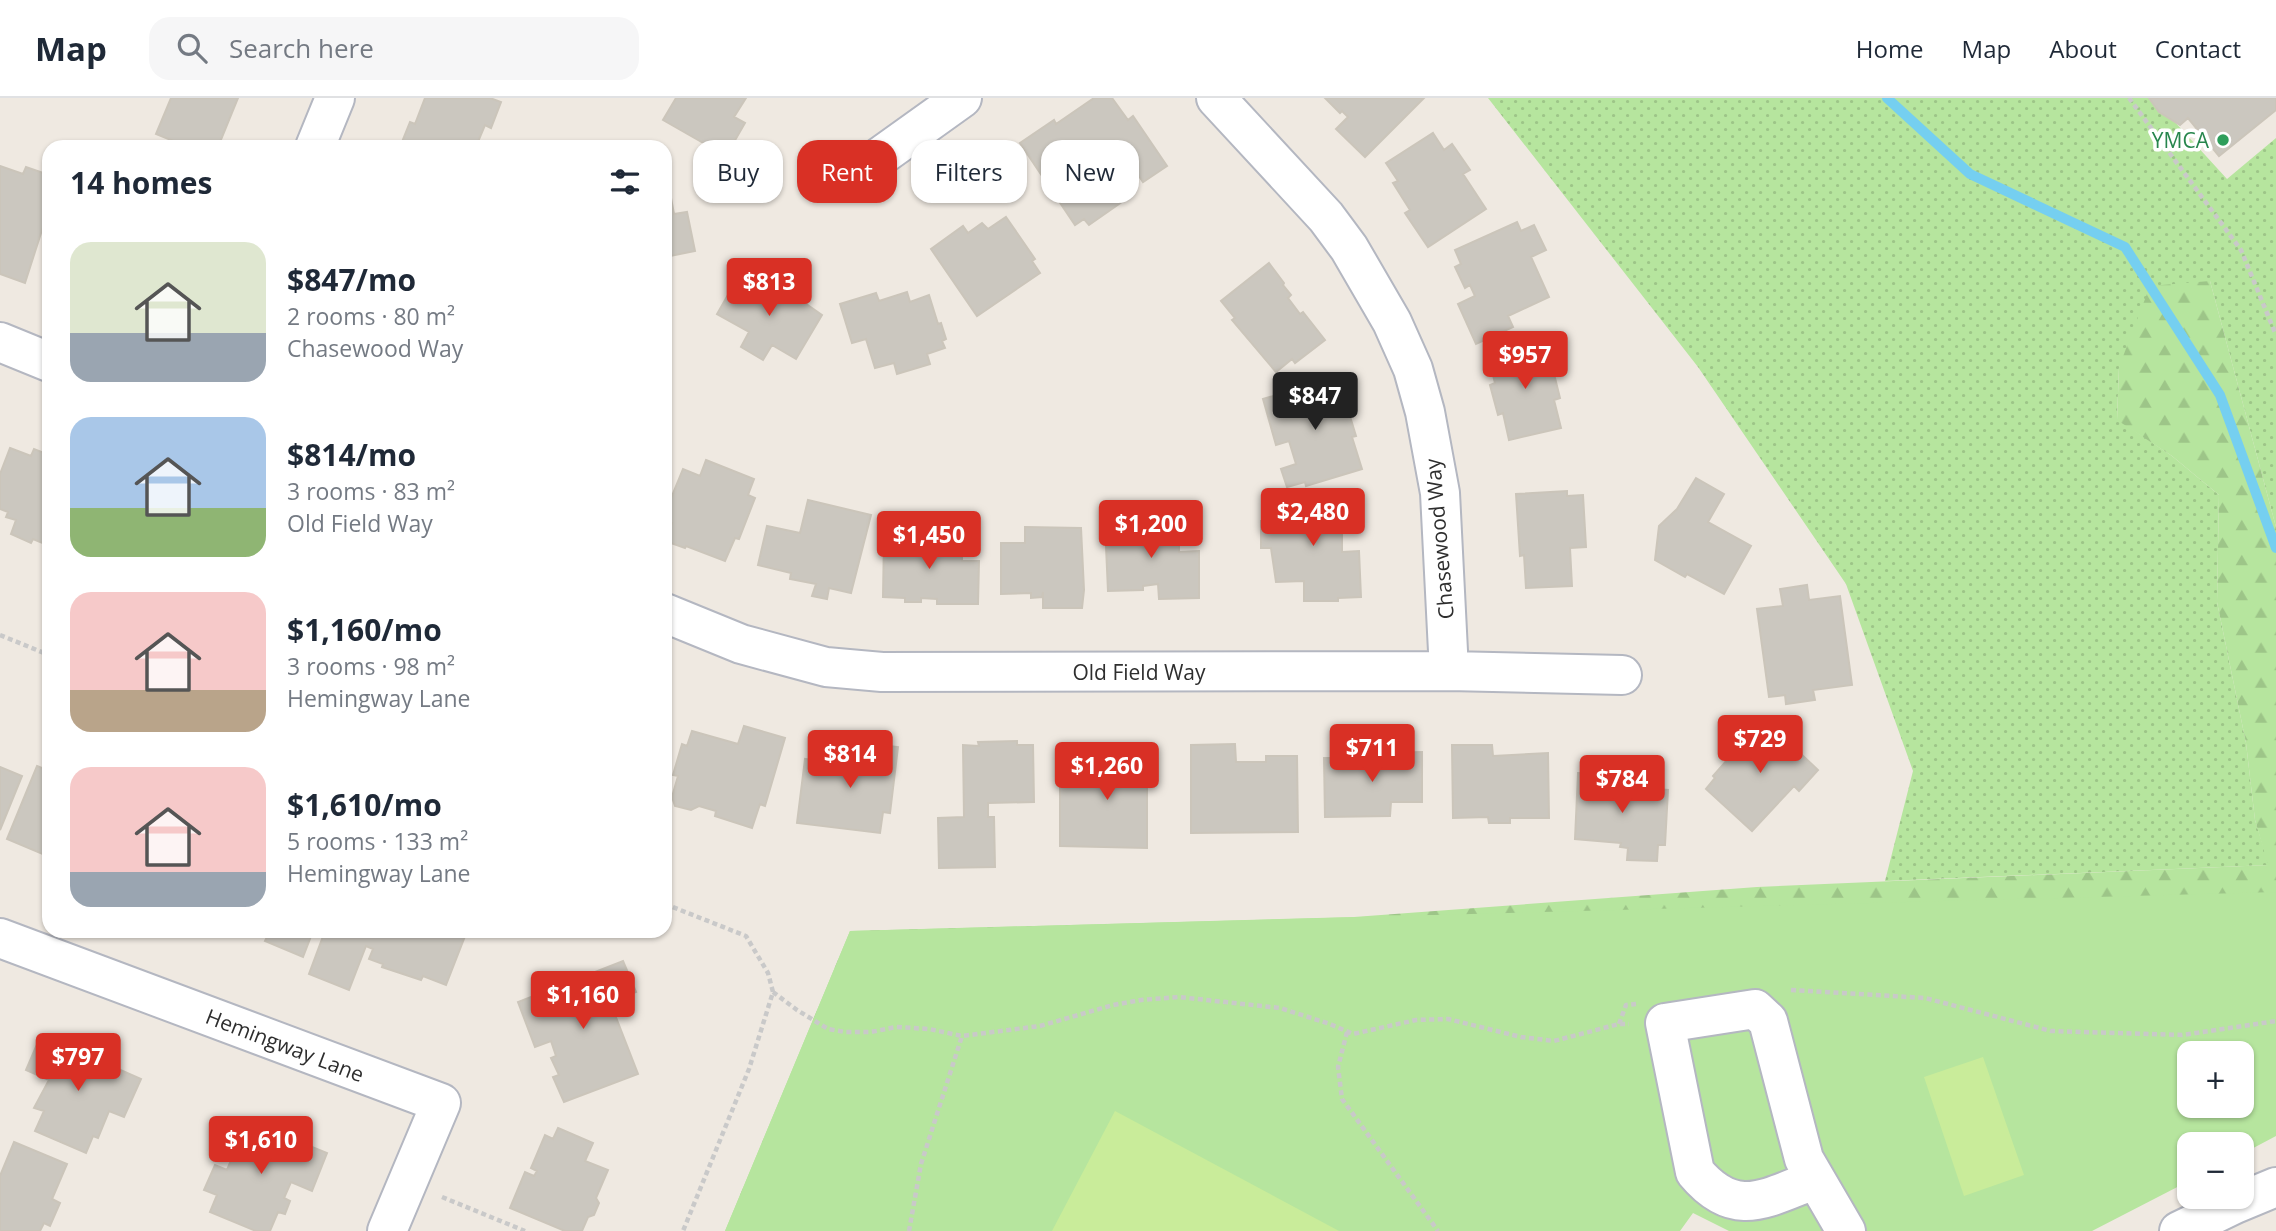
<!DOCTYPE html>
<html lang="en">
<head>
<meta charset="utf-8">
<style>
  :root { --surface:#fff; --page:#f6f6f7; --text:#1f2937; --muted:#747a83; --line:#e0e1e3; --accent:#d93025 }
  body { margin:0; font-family:"Open Sans",sans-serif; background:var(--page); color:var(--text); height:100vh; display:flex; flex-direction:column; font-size:26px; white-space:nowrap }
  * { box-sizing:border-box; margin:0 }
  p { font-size:23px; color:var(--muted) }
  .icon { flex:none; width:38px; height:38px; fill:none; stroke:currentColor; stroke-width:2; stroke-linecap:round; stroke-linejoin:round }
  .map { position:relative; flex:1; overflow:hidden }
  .details { position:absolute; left:42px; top:42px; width:630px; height:798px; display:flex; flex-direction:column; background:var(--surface); border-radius:21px; box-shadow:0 2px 5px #0004 }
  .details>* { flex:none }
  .banner { position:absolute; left:693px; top:42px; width:665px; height:63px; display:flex; gap:14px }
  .controls { position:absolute; left:2177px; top:943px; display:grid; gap:14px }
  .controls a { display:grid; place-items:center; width:77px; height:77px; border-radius:14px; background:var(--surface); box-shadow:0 2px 5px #0004; font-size:35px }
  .price { position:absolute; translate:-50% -60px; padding:0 16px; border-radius:7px; background:var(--accent); color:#fff; font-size:23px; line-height:46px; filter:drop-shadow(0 2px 4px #0008) }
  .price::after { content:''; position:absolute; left:50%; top:42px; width:21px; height:16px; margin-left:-10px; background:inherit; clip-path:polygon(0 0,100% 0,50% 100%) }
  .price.selected { background:#222; color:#fff }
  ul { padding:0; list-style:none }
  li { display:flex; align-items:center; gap:21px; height:175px; padding:0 28px }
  li span { display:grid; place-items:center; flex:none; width:196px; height:140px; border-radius:21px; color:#555 }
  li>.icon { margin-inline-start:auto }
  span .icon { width:84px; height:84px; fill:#fffc; stroke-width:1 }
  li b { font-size:30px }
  h2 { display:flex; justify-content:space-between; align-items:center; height:84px; padding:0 28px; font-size:30px }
  .chip { padding:0 24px; border-radius:21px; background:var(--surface); box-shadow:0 2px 5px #0004; font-size:24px; line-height:63px }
  .chip.selected { background:var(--accent); color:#fff }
  header { display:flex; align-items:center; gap:42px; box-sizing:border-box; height:98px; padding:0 35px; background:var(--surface); border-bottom:2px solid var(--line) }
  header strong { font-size:33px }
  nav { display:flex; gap:38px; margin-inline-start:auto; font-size:24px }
  .search { width:490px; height:63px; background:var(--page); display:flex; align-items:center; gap:18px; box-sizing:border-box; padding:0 24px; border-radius:21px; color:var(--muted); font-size:26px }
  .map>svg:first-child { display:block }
  .grass { fill:url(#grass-dots) }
  .forest { fill:url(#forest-firs) }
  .park { fill:#b6e59e; fill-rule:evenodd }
  .pitch { fill:#c9ec9a }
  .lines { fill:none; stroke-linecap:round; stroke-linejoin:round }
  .stream { stroke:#75cff0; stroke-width:10 }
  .building { fill:#cbc7bf; stroke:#cbc5ba; stroke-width:2 }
  .minor-casing { stroke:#b4b7c1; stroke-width:42 }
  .path { stroke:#c9c9c9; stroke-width:4.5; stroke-dasharray:5 3.5; stroke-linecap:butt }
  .minor { stroke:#fff; stroke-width:38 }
  .leisure-dot { fill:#2e9e5b; stroke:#fff; stroke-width:2.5 }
  .labels { text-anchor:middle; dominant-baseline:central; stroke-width:7; stroke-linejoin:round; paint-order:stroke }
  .leisure-label { font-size:21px; fill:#27864d; stroke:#fff; text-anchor:end }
  .street-label { font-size:21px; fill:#2e2e2e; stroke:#fff }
</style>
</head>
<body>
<header>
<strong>Map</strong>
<div class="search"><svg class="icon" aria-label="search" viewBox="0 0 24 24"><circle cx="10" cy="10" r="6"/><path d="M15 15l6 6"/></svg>Search here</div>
<nav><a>Home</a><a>Map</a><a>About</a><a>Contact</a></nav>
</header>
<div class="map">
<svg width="2276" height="1133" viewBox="0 0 2276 1133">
  <defs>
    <pattern id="grass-dots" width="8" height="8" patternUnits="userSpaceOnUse" patternTransform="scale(1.75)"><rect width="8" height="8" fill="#b6e59e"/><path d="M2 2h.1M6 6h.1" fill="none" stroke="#9dc588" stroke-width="1.8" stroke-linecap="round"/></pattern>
    <pattern id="forest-firs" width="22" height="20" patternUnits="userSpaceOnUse" patternTransform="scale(1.75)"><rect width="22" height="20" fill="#b6e59e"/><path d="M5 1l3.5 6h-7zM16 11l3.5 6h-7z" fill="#9dc588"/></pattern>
  </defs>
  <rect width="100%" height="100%" fill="#efe9e1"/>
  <path class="grass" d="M1488,0H2153L2227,81L2276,40V429L2210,183L2119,269L2117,321L2172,358L2219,397L2217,504L2246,645L2255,722L2269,767L1885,783L1913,673L1846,486L1698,269Z"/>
  <path class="forest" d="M2210,183L2276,429V877L725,1133L850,833L1354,819L1757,789L2268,767L2255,722L2246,645L2217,504L2219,397L2172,358L2117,322L2119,269L2150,188Z"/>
  <path class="park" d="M2276,794V1038L2242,1056V1046H2189V1083L2092,1133H1729L1693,1115L1680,1133H725L850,833ZM2189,956H2242V1008H2189Z"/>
  <path class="pitch" d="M1983,959L2024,1077L1964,1098L1924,979Z
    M1115,1013L1339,1133H1052Z"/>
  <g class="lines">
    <path class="stream" d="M1887,0L1970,76L2125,149L2220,297L2276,450"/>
  </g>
  <path class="building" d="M171,0H238L218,49H188L156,36Z
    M425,0H490L501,4L491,30L485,27L477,46L485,49H400L410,24L415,26Z
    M676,0H746L734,19L745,25L726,58L663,22Z
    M1094,0H1112L1128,22L1133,18L1167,68L1143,84L1129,63L1113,74L1129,99L1089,127L1084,121L1075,127L1020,45L1054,22L1056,26Z
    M1325,0H1424L1365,59L1336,31L1348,19L1342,13L1340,15Z
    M2149,0H2276V12L2219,58L2188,20L2180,27L2159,14Z
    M1433,35L1444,52L1452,46L1470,72L1463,76L1486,111L1428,149L1405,115L1410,112L1393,85L1398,83L1386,65Z
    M0,68L23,76L26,69L49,77V110L25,185L0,176Z
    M668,84L674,116L687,114L695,153L665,159V85Z
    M1006,119L1035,161L1032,163L1040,175L977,218L931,151L963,128L968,135L982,125L988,131Z
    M1517,124L1521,133L1534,127L1546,152L1531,159L1549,199L1508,218L1513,229L1476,246L1458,206L1475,198L1470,187L1465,190L1455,169L1461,166L1455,152Z
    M1269,165L1284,185L1283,187L1291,197L1288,200L1300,216L1303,214L1325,242L1295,265L1292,261L1276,274L1232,222L1235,220L1221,203Z
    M740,176L767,192L770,187L787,197L789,194L822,217L796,261L772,247L763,262L741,249L749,234L717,216Z
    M907,194L910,204L929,197L938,226L941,225L946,241L942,243L945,250L927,256L930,266L897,276L894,265L875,270L866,241L852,245L840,206L876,195L879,203Z
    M1543,245L1550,276H1554L1560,300L1554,302L1561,330L1509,342L1503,315L1498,317L1490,287L1495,285L1488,258Z
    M1338,279L1356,338L1352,339L1362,371L1306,388L1305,384L1287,389L1281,371L1296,366L1289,343L1276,347L1263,301Z
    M10,350L31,358L34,351L49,357V440L45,446L33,441L31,445L11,436L16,422L6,419L8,414L0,411V376Z
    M706,362L754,381L748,397L755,400L739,441L735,440L725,463L686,448L685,450L665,443L672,425L665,422V415L683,371L700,378Z
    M1696,380L1724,396L1708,424L1751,448L1724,496L1687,476L1685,479L1655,462L1659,428L1677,411Z
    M1567,393V398L1583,397L1586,449L1570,450L1572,488L1526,490L1524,457L1520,458L1516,396Z
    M1346,399L1347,428L1342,429V454L1359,453L1361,499L1338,500V503H1304V483L1276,484L1271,450H1261V423L1282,422L1281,401Z
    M808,402L871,417L851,495L829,490L827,501L812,498L816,486L790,481L791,475L758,467L767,428L800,435Z
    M1179,425V454L1199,453V500L1159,501L1158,486L1143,488V492L1108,493L1105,426Z
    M1025,429L1081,430L1084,492L1082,510H1043V494L1042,499L1031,500V495L1001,496V445H1025Z
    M884,439L962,441V463H979L978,506H937V501L921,500V504H905V500L883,499Z
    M1807,487L1809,502L1840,498L1852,587L1813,592L1815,602L1786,606L1785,597L1769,599L1757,511L1783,508L1780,491Z
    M1766,623L1818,672L1799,693L1794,688L1752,733L1706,691L1715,680L1713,678L1728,661L1725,659L1738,644L1741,647Z
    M744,628L785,640L765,708L760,706L752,730L715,718L716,713L699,708L691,712L675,708L672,699L678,678L673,677L682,646L687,648L692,633L738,646Z
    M1017,643V647H1033L1034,704L988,705V719H994L995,769L939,770L938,720L964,719L963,647L979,648L978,644Z
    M857,644L898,649L890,715L883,714L880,735L797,725L805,661L854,668Z
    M1235,646L1236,664H1266V658H1297L1298,734L1191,735V647Z
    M1452,647H1492L1493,658L1548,655L1549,720H1510V725H1489L1488,719L1453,720Z
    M1147,648V750L1060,748V678H1063L1062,672L1102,671V649Z
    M1422,654V704H1391L1390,718L1325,719L1324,660H1373V664H1382V655Z
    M37,668L49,673V748L45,757L7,741Z
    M0,669L22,678L0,732Z
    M1578,675L1608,677V681L1619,682V684L1642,685V690L1668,692L1665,747H1658L1657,763L1627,762L1628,750L1620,749L1621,745L1575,741Z
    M270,833H313L303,859L265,843Z
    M325,833H467L446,887L423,878L421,882L382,869L383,866L369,861L373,851L366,848L349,892L309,876Z
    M623,863L636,894L610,904L638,976L564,1004L553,979L559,977L551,960L556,958L551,943L535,949L518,904Z
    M41,937L141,981L124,1019L109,1013L98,1040L93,1038L86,1055L35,1033L44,1013L34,1010L49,982L26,972Z
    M241,1020L327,1055L312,1093L291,1084L284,1100L290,1103L285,1116L278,1114L270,1133H256L210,1114L217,1097L204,1092L215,1067L227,1072L232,1060L225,1057Z
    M558,1030L593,1045L585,1063L608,1072L596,1100L599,1105L594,1117L588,1119L582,1133H565L510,1110L525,1074L534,1078L537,1073L531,1070L545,1037L553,1041Z
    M14,1044L67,1066L52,1101L60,1105L50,1128L44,1125L40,1133H0V1078Z"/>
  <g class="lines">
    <defs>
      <path id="minor" d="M1216,0L1326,119L1349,150L1392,224L1413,271L1425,314L1440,395L1449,573
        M315,49L335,0
        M853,78L962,0
        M0,244L49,264
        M665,515L741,546L826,569L882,574L1449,573L1622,577
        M0,840L441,1005L387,1133
        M1814,1082C1766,1100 1735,1122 1695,1074L1665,925L1755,911L1768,923L1804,1061L1846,1133
        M2179,1133L2235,1106L2276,1089"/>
    </defs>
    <use href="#minor" class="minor-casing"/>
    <path class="path" d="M2129,0L2241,152L2276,237
      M0,537L49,557
      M665,806L746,838L768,875L773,894L749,971L683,1133
      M1791,892L1925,900L2051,933L2182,937L2276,923
      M773,894L797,912L828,931L845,934H871L896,929L929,931L962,938L1040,928L1113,907L1141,902L1179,899L1280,910L1330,926L1353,936L1416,922L1448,921L1521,939L1554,943L1619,926H1629
      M1619,926L1626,907L1636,906
      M1347,934L1338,969L1342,1001L1438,1133
      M442,1099L525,1133
      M909,1133L921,1066L962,938"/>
    <use href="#minor" class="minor"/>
  </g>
  <circle class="leisure-dot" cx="2223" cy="42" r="7"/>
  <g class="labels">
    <g class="leisure-label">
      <text x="2209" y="42">YMCA</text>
    </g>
    <g class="street-label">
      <text transform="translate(1439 441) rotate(-95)">Chasewood Way</text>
      <text x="1139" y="574">Old Field Way</text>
      <text transform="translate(285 947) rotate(21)">Hemingway Lane</text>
    </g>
  </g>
</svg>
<div class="controls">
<a>+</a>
<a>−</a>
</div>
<b class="price" style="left:769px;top:220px">$813</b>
<b class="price" style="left:1525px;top:293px">$957</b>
<b class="price selected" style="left:1315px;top:334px">$847</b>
<b class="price" style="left:1313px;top:450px">$2,480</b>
<b class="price" style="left:1151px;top:462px">$1,200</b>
<b class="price" style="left:929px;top:473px">$1,450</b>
<b class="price" style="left:1760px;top:677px">$729</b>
<b class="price" style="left:1372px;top:686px">$711</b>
<b class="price" style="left:850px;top:692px">$814</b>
<b class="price" style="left:1107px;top:704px">$1,260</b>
<b class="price" style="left:1622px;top:717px">$784</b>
<b class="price" style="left:583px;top:933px">$1,160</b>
<b class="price" style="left:78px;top:995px">$797</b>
<b class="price" style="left:261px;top:1078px">$1,610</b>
<div class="banner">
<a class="chip">Buy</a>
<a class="chip selected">Rent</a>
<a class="chip">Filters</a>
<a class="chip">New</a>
</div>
<section class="details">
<h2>14 homes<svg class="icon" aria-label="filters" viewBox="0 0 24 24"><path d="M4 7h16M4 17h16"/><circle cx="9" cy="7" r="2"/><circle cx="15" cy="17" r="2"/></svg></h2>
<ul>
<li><span style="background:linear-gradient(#dfe7d0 65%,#9aa5b1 0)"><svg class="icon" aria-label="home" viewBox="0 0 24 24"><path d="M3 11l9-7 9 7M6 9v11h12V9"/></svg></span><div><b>$847/mo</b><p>2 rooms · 80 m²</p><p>Chasewood Way</p></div></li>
<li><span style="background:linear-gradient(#a9c7e8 65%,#8fb573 0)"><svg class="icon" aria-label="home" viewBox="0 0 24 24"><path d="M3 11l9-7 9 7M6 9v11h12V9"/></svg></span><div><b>$814/mo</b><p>3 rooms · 83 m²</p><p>Old Field Way</p></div></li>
<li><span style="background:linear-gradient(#f6c9c9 70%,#b9a48a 0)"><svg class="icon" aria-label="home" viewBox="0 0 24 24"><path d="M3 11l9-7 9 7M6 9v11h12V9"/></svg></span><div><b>$1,160/mo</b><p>3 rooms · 98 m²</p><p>Hemingway Lane</p></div></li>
<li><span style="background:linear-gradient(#f6c9c9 75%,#9aa5b1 0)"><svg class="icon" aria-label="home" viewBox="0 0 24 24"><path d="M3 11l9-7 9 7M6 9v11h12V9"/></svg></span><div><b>$1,610/mo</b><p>5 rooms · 133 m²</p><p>Hemingway Lane</p></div></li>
</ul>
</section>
</div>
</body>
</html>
